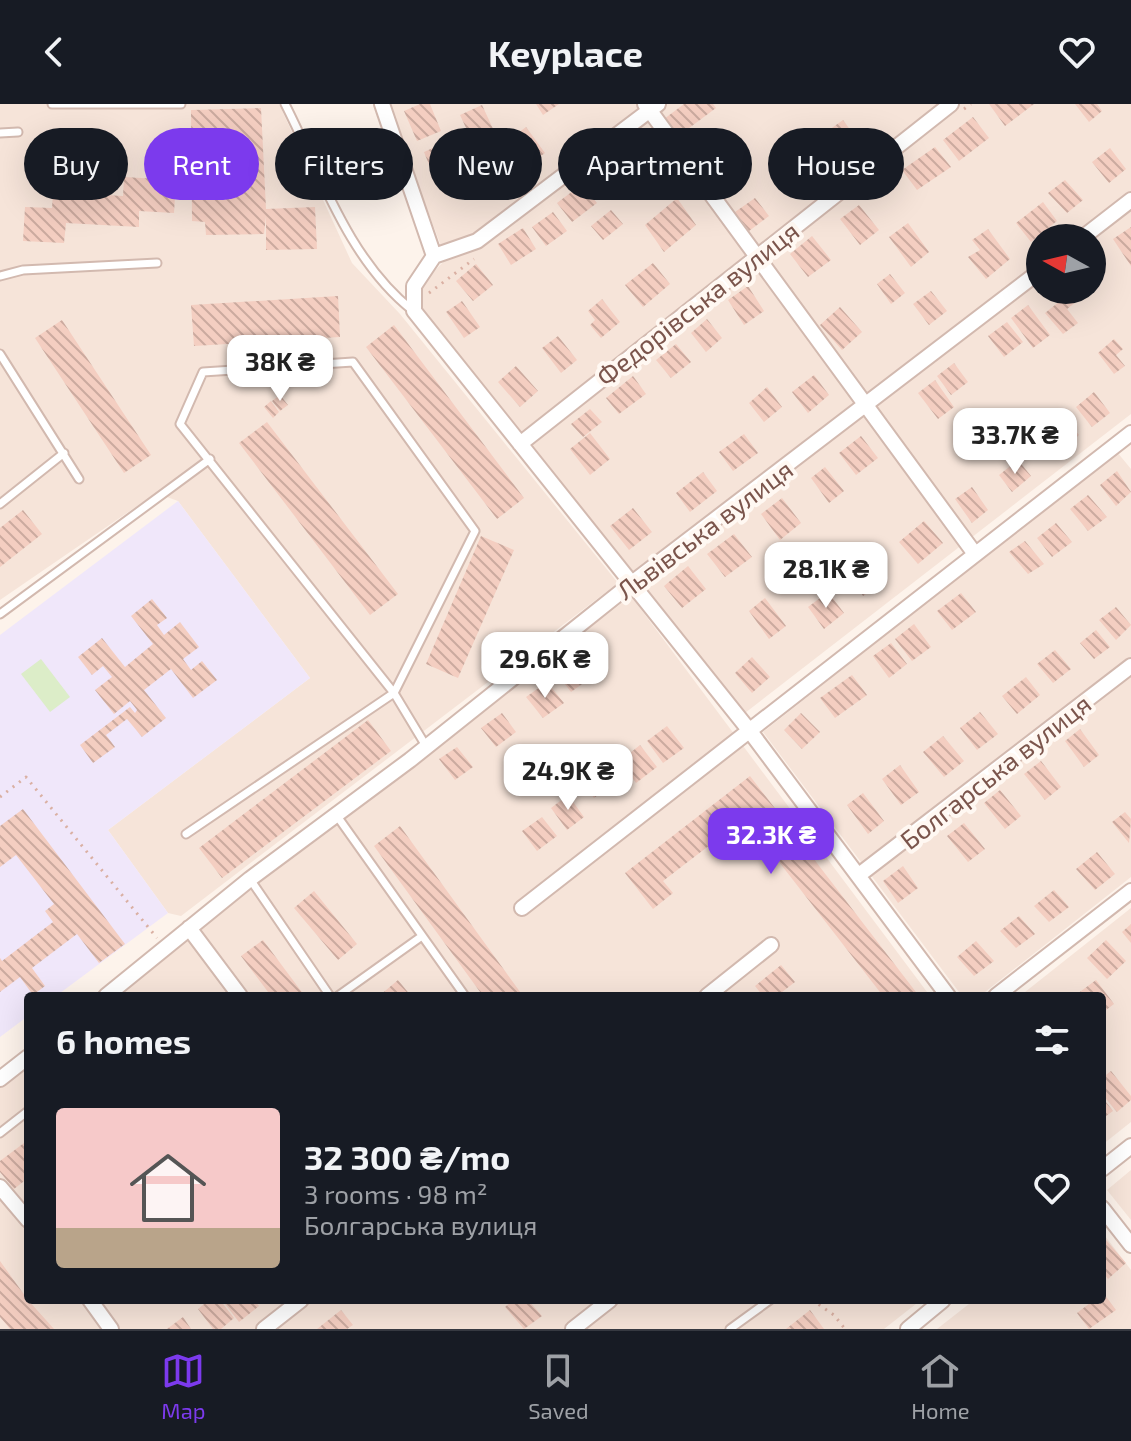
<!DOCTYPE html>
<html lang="en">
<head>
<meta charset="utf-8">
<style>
  :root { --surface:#171b24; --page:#242831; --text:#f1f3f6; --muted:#9ea1a6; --line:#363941; --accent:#7c3aed }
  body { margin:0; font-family:"Exo 2",sans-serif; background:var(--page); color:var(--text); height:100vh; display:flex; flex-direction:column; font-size:30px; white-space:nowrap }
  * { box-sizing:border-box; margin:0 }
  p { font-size:26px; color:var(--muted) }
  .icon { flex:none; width:44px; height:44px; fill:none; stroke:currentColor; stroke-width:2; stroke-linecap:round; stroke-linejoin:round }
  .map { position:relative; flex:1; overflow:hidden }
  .drawer { position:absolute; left:24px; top:888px; width:1082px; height:312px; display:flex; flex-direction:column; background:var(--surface); border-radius:8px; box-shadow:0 8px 32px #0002 }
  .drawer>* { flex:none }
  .guide { position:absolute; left:24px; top:24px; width:1084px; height:72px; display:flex; gap:16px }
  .needle { width:52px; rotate:278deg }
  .tools { position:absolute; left:1026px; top:120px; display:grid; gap:16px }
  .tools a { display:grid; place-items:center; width:80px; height:80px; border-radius:50%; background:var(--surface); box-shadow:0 8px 32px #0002; font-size:40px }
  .price { position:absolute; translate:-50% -68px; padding:0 18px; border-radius:16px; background:#fff; color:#222; font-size:26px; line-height:52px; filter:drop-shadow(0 2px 4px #0008) }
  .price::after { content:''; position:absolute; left:50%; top:48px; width:24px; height:18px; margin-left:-12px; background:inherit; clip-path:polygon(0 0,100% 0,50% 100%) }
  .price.active { background:var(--accent); color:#fff }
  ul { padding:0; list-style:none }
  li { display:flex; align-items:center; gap:24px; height:200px; padding:0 32px }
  li span { display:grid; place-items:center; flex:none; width:224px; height:160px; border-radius:8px; color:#555 }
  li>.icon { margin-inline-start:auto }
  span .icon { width:96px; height:96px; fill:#fffc; stroke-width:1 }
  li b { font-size:34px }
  h2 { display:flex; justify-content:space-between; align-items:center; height:96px; padding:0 32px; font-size:34px }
  .chip { padding:0 28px; border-radius:36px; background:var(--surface); box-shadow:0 8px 32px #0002; font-size:28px; line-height:72px }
  .chip.active { background:var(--accent); color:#fff }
  header { display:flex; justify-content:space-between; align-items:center; height:104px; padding:0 32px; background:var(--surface); font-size:36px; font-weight:700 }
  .tabs { display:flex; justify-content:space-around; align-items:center; height:112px; border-top:2px solid var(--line); background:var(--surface); font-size:22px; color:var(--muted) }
  .tabs a { display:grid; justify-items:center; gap:4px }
  .tabs .active { color:var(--accent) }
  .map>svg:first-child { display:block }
  .residential { fill:#f6e4d9; fill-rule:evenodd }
  .education { fill:#f0e7fa }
  .green { fill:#dcedc8 }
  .building { fill:url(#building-back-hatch) }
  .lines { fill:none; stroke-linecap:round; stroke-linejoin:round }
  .lane-casing { stroke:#d2b9af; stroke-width:11 }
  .street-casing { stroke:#d2b9af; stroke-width:18 }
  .path { stroke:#dab0a3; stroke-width:3; stroke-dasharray:2 6; stroke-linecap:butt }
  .lane { stroke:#fff; stroke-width:7 }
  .street { stroke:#fff; stroke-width:14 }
  .labels { text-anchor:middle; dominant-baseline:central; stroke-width:8; stroke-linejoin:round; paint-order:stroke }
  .street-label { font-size:26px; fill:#7b554c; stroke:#fff8f2 }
</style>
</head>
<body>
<header><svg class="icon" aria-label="back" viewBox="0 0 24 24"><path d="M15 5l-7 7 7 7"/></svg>Keyplace<svg class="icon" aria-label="heart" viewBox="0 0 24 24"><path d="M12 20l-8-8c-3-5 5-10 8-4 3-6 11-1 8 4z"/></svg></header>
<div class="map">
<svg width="1131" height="1225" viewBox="0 0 1131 1225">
  <defs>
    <pattern id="building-back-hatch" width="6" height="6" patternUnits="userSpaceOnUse" patternTransform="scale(2)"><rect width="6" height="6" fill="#f4cec1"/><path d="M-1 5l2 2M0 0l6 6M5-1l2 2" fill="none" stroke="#cbaa9f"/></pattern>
  </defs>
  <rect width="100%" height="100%" fill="#fdf3eb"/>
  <path class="residential" d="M0,0H279L352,159L400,210L618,479L181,812L168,809L108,726L310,574L178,397L156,389L0,496Z
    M387,0H1131V310L745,609L422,204V180L446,155ZM1040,134H1092V186H1040Z
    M1117,348L1131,365V773L980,892H962L763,628Z
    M631,492L930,892H112Z
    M1131,804V1018L1102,1041V892H1020Z
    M28,957V1196H921L884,1225H0V978Z
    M1131,1066V1116L1107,1086Z
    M1102,1128L1131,1166V1225H937L974,1196H1102Z"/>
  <path class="education" d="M178,397L310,574L108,726L168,809L56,892H28V912L0,933V531Z"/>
  <path class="green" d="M41,555L70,593L50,608L21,570Z"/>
  <path class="building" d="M420,0H430L441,27L417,37L404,7Z
    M536,0H559L543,11Z
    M684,0H713L716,4L677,33L664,15Z
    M989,0H1034L1005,22Z
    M1075,0H1097L1102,7L1089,18Z
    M482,1L495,29L473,39L460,11Z
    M261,4L266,105L315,103L317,145L266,146V112L264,130L206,131L205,118L192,117L191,6Z
    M973,13L989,34L959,57L943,36Z
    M843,16L859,38L831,58L815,36Z
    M526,23L545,49L520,67L501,42Z
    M643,32L658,55L643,64L628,42Z
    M448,37L457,57L432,68L424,48Z
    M935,43L951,63L917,86L902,66Z
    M1110,44L1126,65L1109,79L1092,58Z
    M718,50L737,75L717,88L699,63Z
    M618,51L637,73L619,88L600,66Z
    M459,57L468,76L443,89L434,71Z
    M802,57L816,75L792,93L779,76Z
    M124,73L176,76L174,109L139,107V123L66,119L64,139L23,137L25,103L52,104L53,88L123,92Z
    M1065,76L1083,96L1067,109L1048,89Z
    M582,80L597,99L572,118L557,99Z
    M677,94L696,121L664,148L645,121Z
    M755,94L769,112L749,127L735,108Z
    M1043,98L1057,117L1031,138L1016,119Z
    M859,101L879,126L860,141L840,115Z
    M611,106L623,120L603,136L591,122Z
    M553,108L567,127L546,142L532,123Z
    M908,119L929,148L911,163L889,133Z
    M1131,123V162L1113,135Z
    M523,124L536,145L511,161L498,140Z
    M988,125L1010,155L986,175L968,153L980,146L972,136Z
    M812,132L831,156L808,173L790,150Z
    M1092,158L1103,172L1092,180Z
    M653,159L670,180L643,203L625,181Z
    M476,160L493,181L473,197L456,177Z
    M890,170L905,189L891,200L877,180Z
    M748,182L764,207L744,221L728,196Z
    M1051,186H1083L1086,190L1067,205L1078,219L1063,230L1045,209L1060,197Z
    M931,187L947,207L929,221L913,200Z
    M338,192L340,233L194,242L191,201Z
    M602,195L620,218L601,234L590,221L595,216L588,207Z
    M462,197L480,223L464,234L446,208Z
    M1028,201L1050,231L1033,244L1011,214Z
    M840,203L862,228L842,246L820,221Z
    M707,215L722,234L706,248L691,229Z
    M62,216L151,351L124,369L35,234Z
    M1007,218L1023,238L1004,253L988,232Z
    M394,221L524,394L497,415L366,243Z
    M558,232L577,256L561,269L542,244Z
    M1114,235L1123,245L1116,251L1125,262L1114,270L1098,249Z
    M676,240L691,258L671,274L656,256Z
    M954,259L968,278L951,291L937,272Z
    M516,262L538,287L520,303L498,278Z
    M814,271L829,291L808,309L792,288Z
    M633,272L646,290L619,310L606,294Z
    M935,276L954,303L938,315L918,289Z
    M767,283L782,303L764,318L749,299Z
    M1094,288L1110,309L1092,323L1076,303Z
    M280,291L288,301L280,307L272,297Z
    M271,297L279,308L273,314L264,303Z
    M590,305L602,318L583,333L571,320Z
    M1066,315L1079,331L1054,351L1041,334Z
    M267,318L398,490L370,511L239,339Z
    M590,329L610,355L590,371L570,345Z
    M744,330L758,349L733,367L719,348Z
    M861,332L878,354L856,371L839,349Z
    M1018,356L1031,372L1012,388L999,371Z
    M825,363L844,387L829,399L811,374Z
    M1117,367L1131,388L1116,402L1100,381Z
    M703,368L717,387L690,408L676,389Z
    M972,383L988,406L972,419L955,395Z
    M1088,391L1107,413L1088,427L1070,405Z
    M782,394L801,419L780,436L761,410Z
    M633,404L652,428L629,446L610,422Z
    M23,406L42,430L0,463V424Z
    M924,417L943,439L918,460L899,438Z
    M1056,419L1072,438L1052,453L1037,434Z
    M734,430L752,453L725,473L707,450Z
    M481,432L514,446L458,574L426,560Z
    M1025,437L1044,460L1028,470L1009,448Z
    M865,444L886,477L863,492L842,458Z
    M688,462L706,485L682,504L664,482Z
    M828,488L844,509L824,525L808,503Z
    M961,489L976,508L952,526L937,507Z
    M765,494L786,522L769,535L749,507Z
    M152,495L167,514L157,521L164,531L180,518L199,543L183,555L191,566L202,557L217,576L193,594L171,565L144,586L166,614L142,633L127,615L106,631L115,643L93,659L80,641L130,603L135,609L137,606L130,597L114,610L95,586L112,573L103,562L92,571L78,553L102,534L125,563L153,540L131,512Z
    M1116,503L1131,521L1116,536L1099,516Z
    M914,520L931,543L912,557L895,535Z
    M1096,526L1110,543L1094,555L1080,539Z
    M891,539L907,560L889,574L873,552Z
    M1055,546L1071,565L1053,579L1037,560Z
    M752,553L770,573L752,589L735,569Z
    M573,555L589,575L571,588L555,567Z
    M852,571L867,591L835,614L820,594Z
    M1026,573L1040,591L1017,610L1002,592Z
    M547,578L564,599L543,614L526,593Z
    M980,608L998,630L977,646L960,624Z
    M502,609L516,628L496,643L481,624Z
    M801,609L820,628L802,645L784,626Z
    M368,616L391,647L222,774L199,744Z
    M667,622L684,644L663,659L647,637Z
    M1080,625L1099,651L1084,663L1065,637Z
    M943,632L964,657L944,673L923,648Z
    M640,641L657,663L636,679L620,657Z
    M457,643L473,663L455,676L439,655Z
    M607,656L620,674L594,694L581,676Z
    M1041,657L1061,683L1045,696L1024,670Z
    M900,661L919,688L901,701L882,675Z
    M750,672L919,892H883L745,714L663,777L673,789L653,805L625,769Z
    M1000,686L1021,712L1005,725L984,699Z
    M863,689L884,717L868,730L847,701Z
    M568,691L584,713L567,726L551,704Z
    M23,705L125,840L99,859L77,830L32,864L45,882L33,891L20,873L0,888V854L2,857L53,818L45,807L54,800L16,751L0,763V722Z
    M1125,708L1131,715L1129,739L1112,718Z
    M542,713L557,732L537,747L522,727Z
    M964,719L985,745L968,758L947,732Z
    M400,722L523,892H483L374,742Z
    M1097,748L1115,770L1095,786L1076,765Z
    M903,762L918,784L898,799L883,777Z
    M1054,786L1069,803L1049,818L1034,802Z
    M314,787L357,840L338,856L294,804Z
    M1019,812L1035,830L1016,844L1000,827Z
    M1131,820V839L1122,828Z
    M263,836L304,891L302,892H271L241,852Z
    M1106,836L1126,857L1107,875L1087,854Z
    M976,837L994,857L974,872L957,853Z
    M781,861L795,878L777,892H763L755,882Z
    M398,876L411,892H379Z
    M1096,876L1114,900L1102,909V892L1077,890Z
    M1111,967L1131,992V996L1117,1008L1102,990V974Z
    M1102,993L1113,1007L1102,1015Z
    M28,1036V1074L14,1085L0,1068V1057Z
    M1106,1136L1126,1159L1108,1175L1102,1167V1140Z
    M0,1157L28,1196L54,1225H10L0,1213Z
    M1102,1187L1116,1206L1089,1225L1077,1209L1094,1196H1102Z
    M209,1196H220L234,1214L221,1225H213L198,1205Z
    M222,1196H254L259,1202L239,1218Z
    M513,1196H528L542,1212L524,1225L505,1203Z
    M341,1206L353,1221L347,1225H317Z
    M810,1206L824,1225H786Z
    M183,1213L191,1225H167Z"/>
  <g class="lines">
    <defs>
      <path id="lane" d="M52,0H181
        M285,0C321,71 349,156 412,206
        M0,29L18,28
        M0,172L23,166L157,159
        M0,250L79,375
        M0,400L64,349
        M0,510L210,355
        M337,712L465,892
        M186,730L394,589L475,427L353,258L203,268L180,320L394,589L426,642
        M250,775L330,892
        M338,892L422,832
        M0,1029L28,1007
        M730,1225L770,1196"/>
      <path id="street" d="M382,0L434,152L414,182V207L749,626L948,892
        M645,0L975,450
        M1082,134L1131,96
        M434,152L477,137L658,0
        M520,340L951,0
        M859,771L1131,562
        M522,804L1131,329
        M189,824L240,892
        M106,892L250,775L410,656L632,479L1040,167
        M707,892L771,841
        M996,892L1131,787
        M0,975L28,953
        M1102,1065L1131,1042
        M0,1083L28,1116
        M1102,1104L1131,1141
        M90,1196L111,1225
        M264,1225L301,1196
        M573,1225L610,1196
        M908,1225L943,1196"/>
    </defs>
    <use href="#lane" class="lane-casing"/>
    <use href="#street" class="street-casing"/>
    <path class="path" d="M964,5L971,0
      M429,189L474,155
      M0,693L26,673L157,834
      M812,1196L834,1211L845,1225"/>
    <use href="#lane" class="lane"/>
    <use href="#street" class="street"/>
  </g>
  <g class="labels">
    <g class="street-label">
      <text transform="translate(697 199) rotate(-38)">Федорівська вулиця</text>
      <text transform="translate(704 425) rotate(-37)">Львівська вулиця</text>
      <text transform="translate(995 667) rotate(-38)">Болгарська вулиця</text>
    </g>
  </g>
</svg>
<div class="tools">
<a><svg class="needle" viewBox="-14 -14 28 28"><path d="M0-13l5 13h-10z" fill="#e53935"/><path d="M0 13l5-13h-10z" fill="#9ea1a6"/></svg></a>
</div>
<b class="price" style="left:280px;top:299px">38K ₴</b>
<b class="price" style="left:1015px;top:372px">33.7K ₴</b>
<b class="price" style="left:826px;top:506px">28.1K ₴</b>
<b class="price" style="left:545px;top:596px">29.6K ₴</b>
<b class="price" style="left:568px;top:708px">24.9K ₴</b>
<b class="price active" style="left:771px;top:772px">32.3K ₴</b>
<div class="guide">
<a class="chip">Buy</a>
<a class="chip active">Rent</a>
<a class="chip">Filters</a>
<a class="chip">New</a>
<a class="chip">Apartment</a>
<a class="chip">House</a>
</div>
<section class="drawer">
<h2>6 homes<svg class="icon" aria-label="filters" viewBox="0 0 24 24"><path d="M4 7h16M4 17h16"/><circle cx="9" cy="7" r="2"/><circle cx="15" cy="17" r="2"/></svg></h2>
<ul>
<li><span style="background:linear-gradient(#f6c9c9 75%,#b9a48a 0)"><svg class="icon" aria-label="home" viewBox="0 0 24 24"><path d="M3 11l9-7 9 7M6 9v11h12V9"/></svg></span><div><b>32 300 ₴/mo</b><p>3 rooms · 98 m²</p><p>Болгарська вулиця</p></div><svg class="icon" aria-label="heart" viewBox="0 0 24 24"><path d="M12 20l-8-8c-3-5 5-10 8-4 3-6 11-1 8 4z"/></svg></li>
</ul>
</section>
</div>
<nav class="tabs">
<a class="active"><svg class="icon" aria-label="map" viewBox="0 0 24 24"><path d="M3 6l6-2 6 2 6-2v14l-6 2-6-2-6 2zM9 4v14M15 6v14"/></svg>Map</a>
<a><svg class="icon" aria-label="saved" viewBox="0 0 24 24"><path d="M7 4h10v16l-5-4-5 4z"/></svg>Saved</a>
<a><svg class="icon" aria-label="home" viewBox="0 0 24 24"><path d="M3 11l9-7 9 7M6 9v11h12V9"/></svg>Home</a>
</nav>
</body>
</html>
